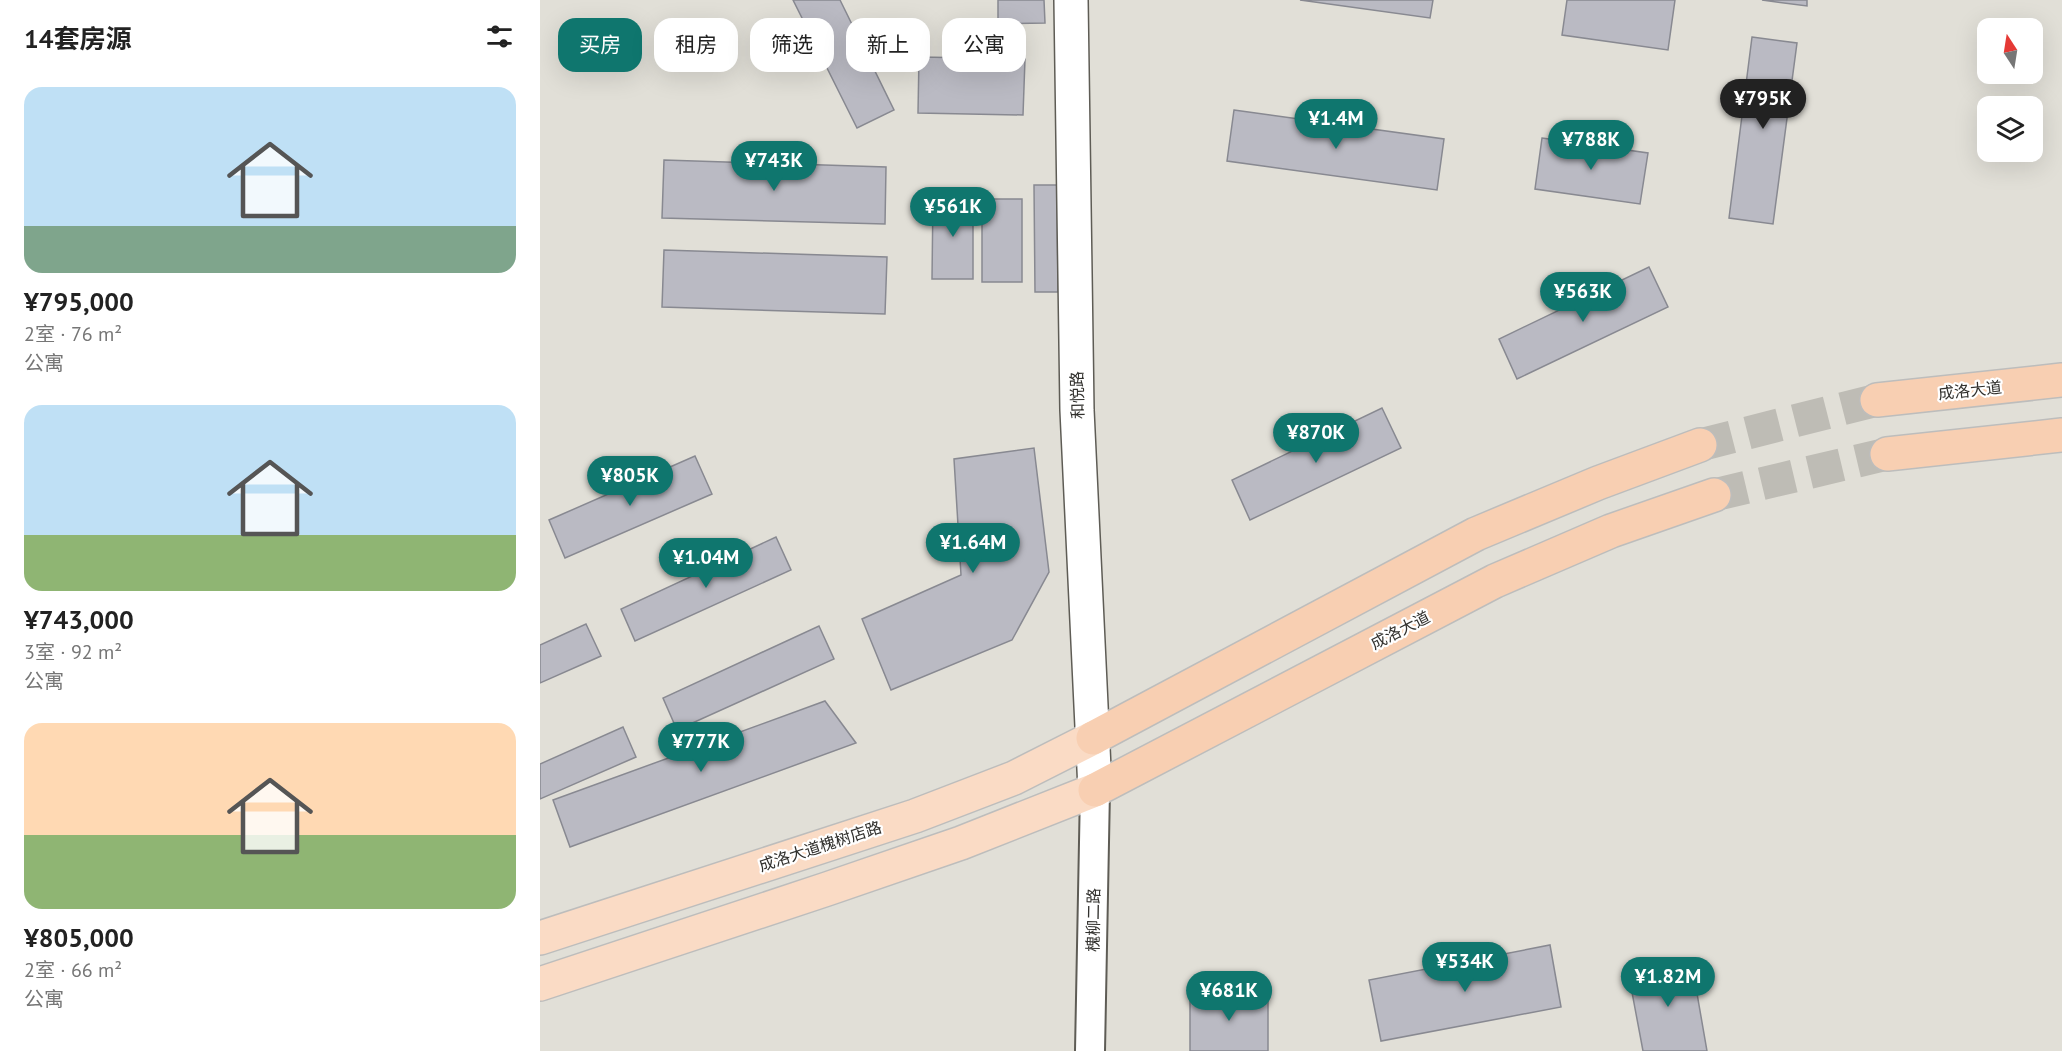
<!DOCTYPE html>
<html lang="zh">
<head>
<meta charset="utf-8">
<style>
  :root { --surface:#fff; --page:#f2f2f2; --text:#222; --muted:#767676; --accent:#0f766e }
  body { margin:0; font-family:"PT Sans","Noto Sans SC",sans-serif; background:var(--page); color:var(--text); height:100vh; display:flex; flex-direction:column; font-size:22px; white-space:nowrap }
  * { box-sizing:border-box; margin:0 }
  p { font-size:20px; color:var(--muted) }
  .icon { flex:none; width:33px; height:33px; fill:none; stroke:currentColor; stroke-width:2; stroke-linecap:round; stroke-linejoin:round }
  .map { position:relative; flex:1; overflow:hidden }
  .panel { display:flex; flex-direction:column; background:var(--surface); width:540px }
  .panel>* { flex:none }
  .guide { position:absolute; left:18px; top:18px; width:570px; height:54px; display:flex; gap:12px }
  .needle { width:39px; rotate:348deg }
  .tools { position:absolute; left:1437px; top:18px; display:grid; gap:12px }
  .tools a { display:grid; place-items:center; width:66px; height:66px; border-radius:12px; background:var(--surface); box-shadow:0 6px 24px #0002; font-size:30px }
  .price { position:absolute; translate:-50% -51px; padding:0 14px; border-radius:21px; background:var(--accent); color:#fff; font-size:20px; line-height:39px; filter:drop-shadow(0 2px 3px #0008) }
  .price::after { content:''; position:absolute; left:50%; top:36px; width:18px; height:14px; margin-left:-9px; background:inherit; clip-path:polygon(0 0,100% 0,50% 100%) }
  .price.selected { background:#222; color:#fff }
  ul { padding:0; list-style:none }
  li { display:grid; align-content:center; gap:12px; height:318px; padding:0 24px }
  li span { display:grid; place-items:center; height:186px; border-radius:18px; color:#555 }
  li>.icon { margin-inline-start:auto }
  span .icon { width:108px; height:108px; fill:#fffc; stroke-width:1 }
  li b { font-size:26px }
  h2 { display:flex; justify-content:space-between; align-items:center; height:72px; padding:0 24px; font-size:26px }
  .tag { padding:0 21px; border-radius:18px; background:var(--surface); box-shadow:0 6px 24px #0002; font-size:21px; line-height:54px }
  .tag.selected { background:var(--accent); color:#fff }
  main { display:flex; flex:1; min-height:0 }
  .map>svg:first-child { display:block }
  .building { fill:#babac3; stroke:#888991; stroke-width:1.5 }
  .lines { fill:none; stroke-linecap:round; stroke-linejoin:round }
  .trunk-tunnel { stroke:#bebcb5; stroke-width:33; stroke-dasharray:33 16; stroke-linecap:butt }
  .minor-casing { stroke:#5e5c55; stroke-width:32 }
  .tertiary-casing { stroke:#5e5c55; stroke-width:36 }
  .primary-casing { stroke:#bdbdbc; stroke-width:36 }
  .trunk-casing { stroke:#bdbdbc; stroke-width:36 }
  .minor { stroke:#fff; stroke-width:28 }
  .tertiary { stroke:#fff; stroke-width:33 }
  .primary { stroke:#fadbc5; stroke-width:33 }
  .trunk { stroke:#f8cfb2; stroke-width:33 }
  .labels { text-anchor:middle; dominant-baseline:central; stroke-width:4.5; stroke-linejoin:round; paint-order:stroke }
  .street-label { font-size:16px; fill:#31302d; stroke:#fff }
</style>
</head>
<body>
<main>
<section class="panel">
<h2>14套房源<svg class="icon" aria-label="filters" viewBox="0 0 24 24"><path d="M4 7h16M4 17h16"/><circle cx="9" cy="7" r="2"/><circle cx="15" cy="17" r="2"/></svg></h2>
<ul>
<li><span style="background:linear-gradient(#bfe0f5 75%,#7fa58c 0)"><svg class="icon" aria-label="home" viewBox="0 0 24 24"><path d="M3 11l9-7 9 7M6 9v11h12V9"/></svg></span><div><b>¥795,000</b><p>2室 · 76 m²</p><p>公寓</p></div></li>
<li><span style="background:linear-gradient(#bfe0f5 70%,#8fb573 0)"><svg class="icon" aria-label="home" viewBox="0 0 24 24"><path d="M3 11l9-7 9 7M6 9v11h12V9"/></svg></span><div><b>¥743,000</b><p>3室 · 92 m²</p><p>公寓</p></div></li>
<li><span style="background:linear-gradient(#ffd9b3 60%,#8fb573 0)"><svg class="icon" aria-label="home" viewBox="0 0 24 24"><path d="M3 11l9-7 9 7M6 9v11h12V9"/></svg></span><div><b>¥805,000</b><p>2室 · 66 m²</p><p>公寓</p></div></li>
</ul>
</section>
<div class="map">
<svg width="1522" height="1051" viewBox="0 0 1522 1051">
  <rect width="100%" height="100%" fill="#e1dfd7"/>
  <path class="building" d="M253,0H300L354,110L317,128Z
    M458,0H504L505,23L458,24Z
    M760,0H893L890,18Z
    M1027,0H1135L1128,50L1022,35Z
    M1222,0H1267V6Z
    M1212,37L1257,43L1233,224L1189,218Z
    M379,57L485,59L483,115L378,113Z
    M694,110L904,139L897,190L687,161Z
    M1002,138L1108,153L1100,204L995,189Z
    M124,160L346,167L345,224L122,218Z
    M494,185H517L518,292H495Z
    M393,196H433V279H392Z
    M442,199H482V282H442Z
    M124,250L347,257L345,314L122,307Z
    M1109,267L1128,307L977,379L959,339Z
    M842,408L861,448L710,520L692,480Z
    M494,448L509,572L472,640L351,690L322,619L421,575L414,459Z
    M155,456L172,494L25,558L9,520Z
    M236,537L251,570L95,641L81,609Z
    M46,624L61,656L0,683V645Z
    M279,626L294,659L137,730L123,698Z
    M285,701L316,743L30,847L13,800Z
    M83,727L96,757L0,799V764Z
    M1010,945L1021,1007L841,1041L829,980Z
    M1151,959L1167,1051H1103L1088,971Z
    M728,992V1051H650V993Z"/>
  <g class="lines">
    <path class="trunk-tunnel" d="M1160,445L1337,400
      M1174,495L1347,454"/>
    <defs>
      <path id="minor" d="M550,1051L555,790"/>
      <path id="tertiary" d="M531,0L537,410L555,790"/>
      <path id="primary" d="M0,938L375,816L474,778L553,738
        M0,984L287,889L421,843L555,790"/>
      <path id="trunk" d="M1337,400L1522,380
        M1347,454L1522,435
        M553,738L936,534L1058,483L1160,445
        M555,790L955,581L1071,531L1174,495"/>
    </defs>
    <use href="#minor" class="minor-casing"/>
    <use href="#tertiary" class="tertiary-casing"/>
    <use href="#primary" class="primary-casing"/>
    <use href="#trunk" class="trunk-casing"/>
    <use href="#minor" class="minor"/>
    <use href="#tertiary" class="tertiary"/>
    <use href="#primary" class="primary"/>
    <use href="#trunk" class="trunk"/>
  </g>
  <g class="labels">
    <g class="street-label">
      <text transform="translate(1430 390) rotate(-6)">成洛大道</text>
      <text transform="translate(537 395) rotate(-91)">和悦路</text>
      <text transform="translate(860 630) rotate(-27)">成洛大道</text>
      <text transform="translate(280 846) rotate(-18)">成洛大道槐树店路</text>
      <text transform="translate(553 920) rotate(-89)">槐柳二路</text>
    </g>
  </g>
</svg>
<div class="tools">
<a><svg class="needle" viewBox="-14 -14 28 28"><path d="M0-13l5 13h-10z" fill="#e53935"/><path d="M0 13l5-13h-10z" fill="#767676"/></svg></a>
<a><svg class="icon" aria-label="layers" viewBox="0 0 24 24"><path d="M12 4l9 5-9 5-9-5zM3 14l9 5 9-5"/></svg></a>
</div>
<b class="price selected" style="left:1223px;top:130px">¥795K</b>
<b class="price" style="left:796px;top:150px">¥1.4M</b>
<b class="price" style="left:1051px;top:171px">¥788K</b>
<b class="price" style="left:234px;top:192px">¥743K</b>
<b class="price" style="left:413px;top:238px">¥561K</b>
<b class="price" style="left:1043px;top:323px">¥563K</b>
<b class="price" style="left:776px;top:464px">¥870K</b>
<b class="price" style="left:90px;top:507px">¥805K</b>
<b class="price" style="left:433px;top:574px">¥1.64M</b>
<b class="price" style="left:166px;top:589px">¥1.04M</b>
<b class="price" style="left:161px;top:773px">¥777K</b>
<b class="price" style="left:925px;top:993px">¥534K</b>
<b class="price" style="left:1128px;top:1008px">¥1.82M</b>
<b class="price" style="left:689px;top:1022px">¥681K</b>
<div class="guide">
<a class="tag selected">买房</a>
<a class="tag">租房</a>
<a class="tag">筛选</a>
<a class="tag">新上</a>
<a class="tag">公寓</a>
</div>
</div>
</main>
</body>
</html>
